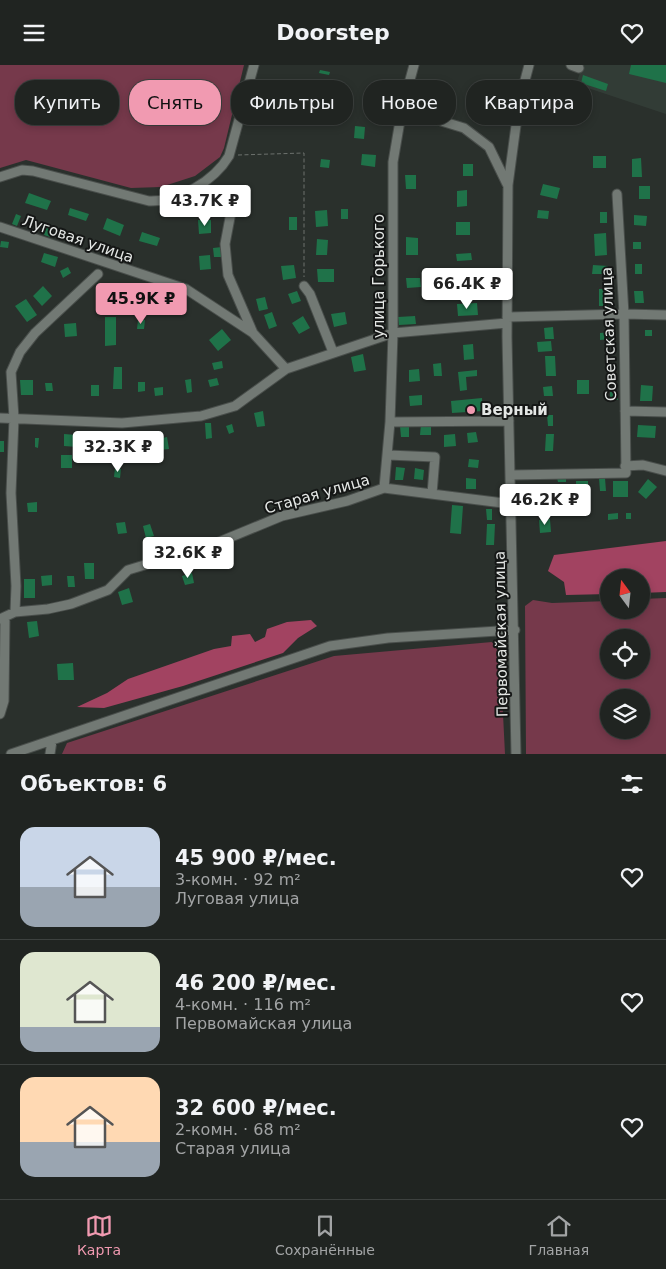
<!DOCTYPE html>
<html lang="ru">
<head>
<meta charset="utf-8">
<style>
  :root { --surface:#202421; --page:#2d302e; --text:#f1f3f6; --muted:#a2a4a5; --line:#3d413f; --accent:#f19ab1 }
  body { margin:0; font-family:"DejaVu Sans",sans-serif; background:var(--page); color:var(--text); height:100vh; display:flex; flex-direction:column; font-size:19px; white-space:nowrap }
  * { box-sizing:border-box; margin:0 }
  p { font-size:16px; color:var(--muted) }
  .icon { flex:none; width:28px; height:28px; fill:none; stroke:currentColor; stroke-width:2; stroke-linecap:round; stroke-linejoin:round }
  .map { position:relative; height:689px; overflow:hidden }
  .panel { display:flex; flex-direction:column; background:var(--surface); flex:1 }
  .panel>* { flex:none }
  .guide { position:absolute; left:15px; top:15px; width:636px; height:45px; display:flex; gap:10px }
  .needle { width:32px; rotate:345deg }
  .tools { position:absolute; left:600px; top:504px; display:grid; gap:10px }
  .tools a { display:grid; place-items:center; width:50px; height:50px; border-radius:50%; background:var(--surface); box-shadow:0 2px 8px #0003,0 0 0 1px var(--line); font-size:25px }
  .price { position:absolute; translate:-50% -42px; padding:0 11px; border-radius:5px; background:#fff; color:#222; font-size:16px; line-height:32px; filter:drop-shadow(0 1px 2px #0008) }
  .price::after { content:''; position:absolute; left:50%; top:30px; width:15px; height:11px; margin-left:-8px; background:inherit; clip-path:polygon(0 0,100% 0,50% 100%) }
  .price.on { background:var(--accent); color:#111 }
  ul { padding:0; list-style:none }
  li { display:flex; align-items:center; gap:15px; height:125px; padding:0 20px }
  li+li { border-top:1px solid var(--line) }
  li span { display:grid; place-items:center; flex:none; width:140px; height:100px; border-radius:15px; color:#555 }
  li>.icon { margin-inline-start:auto }
  span .icon { width:60px; height:60px; fill:#fffc; stroke-width:1 }
  li b { font-size:21px }
  h2 { display:flex; justify-content:space-between; align-items:center; height:60px; padding:0 20px; font-size:21px }
  .tag { padding:0 18px; border-radius:20px; background:var(--surface); box-shadow:0 2px 8px #0003,0 0 0 1px var(--line); font-size:18px; line-height:45px }
  .tag.on { background:var(--accent); color:#111 }
  header { display:flex; justify-content:space-between; align-items:center; height:65px; padding:0 20px; background:var(--surface); font-size:22px; font-weight:800 }
  .menu { display:flex; justify-content:space-around; align-items:center; height:70px; border-top:1px solid var(--line); background:var(--surface); font-size:14px; color:var(--muted) }
  .menu a { display:grid; justify-items:center; gap:2px }
  .menu .on { color:var(--accent) }
  .map>svg:first-child { display:block }
  .built { fill:#323c36 }
  .green { fill:#76394b; fill-rule:evenodd }
  .water { fill:#a24361 }
  .building { fill:#1f7249 }
  .lines { fill:none; stroke-linecap:round; stroke-linejoin:round }
  .minor-casing { stroke:#494e4b; stroke-width:11 }
  .path { stroke:#6c716d; stroke-width:1; stroke-dasharray:4 2.5; stroke-linecap:butt }
  .minor { stroke:#727974; stroke-width:9 }
  .poi-dot { fill:#f19ab1; stroke:#151716; stroke-width:2 }
  .labels { text-anchor:middle; dominant-baseline:central; stroke-width:4; stroke-linejoin:round; paint-order:stroke }
  .street-label { font-size:15px; fill:#e4e7e5; stroke:#151716 }
  .poi-label { font-size:15px; font-weight:bold; fill:#e4e7e5; stroke:#151716; text-anchor:start }
</style>
</head>
<body>
<header><svg class="icon" aria-label="menu" viewBox="0 0 24 24"><path d="M4 6h16M4 12h16M4 18h16"/></svg>Doorstep<svg class="icon" aria-label="heart" viewBox="0 0 24 24"><path d="M12 20l-8-8c-3-5 5-10 8-4 3-6 11-1 8 4z"/></svg></header>
<div class="map">
<svg width="666" height="689" viewBox="0 0 666 689">
  <rect width="100%" height="100%" fill="#2a302c"/>
  <path class="built" d="M583,0H666V49L576,19Z"/>
  <path class="green" d="M0,0H244L224,83L220,92L195,111L161,122L131,123L26,95L0,103Z
    M666,533V689H526L525,541L533,535L552,538L609,536V545H641V534ZM641,572V605H609V572ZM641,632V665H609V632Z
    M492,577L500,589L505,689H62L67,678L334,591Z"/>
  <path class="water" d="M666,476V527L641,528V512H609V529L566,530L564,517L548,506L554,490Z
    M311,555L317,561L298,573L283,588L183,621L104,643L77,642L107,628L128,614L214,584L231,581L232,571L250,569L255,577L265,572L267,564L287,557Z"/>
  <path class="building" d="M631,0H666V18L629,9Z
    M320,5L330,7L329,10L319,8Z
    M583,10L608,19L606,26L581,18Z
    M432,17L445,20L443,29L430,26Z
    M483,17L490,18L488,28L481,27Z
    M367,28L377,31L376,37L366,35Z
    M355,61L365,62L364,74L354,73Z
    M362,89L376,90L375,102L361,100Z
    M593,91H606V103H593Z
    M641,93L642,112H632V94Z
    M321,94L330,95L329,103L320,102Z
    M463,99H473V111H463Z
    M405,110H416V124H406Z
    M543,119L560,123L557,134L540,130Z
    M639,121H650V134H639Z
    M467,125V141L457,142V126Z
    M29,128L51,136L47,145L25,138Z
    M70,143L89,149L86,156L68,150Z
    M341,144H348V154H341Z
    M327,145L328,161L316,162L315,146Z
    M538,145L549,146L548,154L537,153Z
    M600,147H607V158H600Z
    M16,149L21,151L17,161L12,159Z
    M634,150L647,151L646,161L634,160Z
    M289,152H297V165H289Z
    M107,153L124,160L120,171L103,164Z
    M198,155H211V168L199,169Z
    M456,157H470V170H456Z
    M48,159L54,162L50,172L44,170Z
    M142,167L160,173L157,181L139,176Z
    M606,168L607,190L595,191L594,169Z
    M406,172L418,173V190H406Z
    M317,174L328,175L327,190H316Z
    M1,176L9,177L8,183L0,182Z
    M633,177H641V184H633Z
    M222,182V192H214L213,183Z
    M44,188L58,192L55,202L41,197Z
    M471,188L472,195L457,196L456,189Z
    M210,190L211,204L200,205L199,191Z
    M635,199H642V209H635Z
    M294,200L296,213L283,215L281,201Z
    M593,200L608,201V209H592Z
    M68,202L71,208L63,213L60,206Z
    M317,204H334V217H318Z
    M458,207H468L469,223L458,224Z
    M406,213H420L421,222L407,223Z
    M100,220L110,221V227L99,226Z
    M43,221L52,231L42,241L33,231Z
    M599,224H608L609,241H599Z
    M297,226L301,236L292,239L288,229Z
    M634,226H643L644,238H635Z
    M265,232L268,244L259,246L256,234Z
    M26,234L37,250L27,257L15,241Z
    M477,238L478,250L458,251L457,239Z
    M272,247L277,261L269,264L264,250Z
    M345,247L347,259L334,262L331,249Z
    M303,251L310,263L299,269L292,258Z
    M415,251L416,259L399,260L398,252Z
    M105,252H116V280L105,281Z
    M138,255H145L144,264H137Z
    M76,258L77,271L65,272L64,259Z
    M553,262L554,274H545L544,263Z
    M222,264L231,275L218,286L209,275Z
    M645,265H652V271H645Z
    M611,267V274L600,275V268Z
    M551,276L552,286L538,287L537,277Z
    M473,279L474,294L464,295L463,280Z
    M363,289L366,305L354,307L351,292Z
    M545,291H555L556,311H546Z
    M222,296L223,303L214,305L212,298Z
    M441,298L442,311H434L433,299Z
    M114,302H122V324H113Z
    M419,304L420,316L409,317V305Z
    M477,305V311L466,312L467,325L460,326L458,307Z
    M217,313L219,320L210,322L208,315Z
    M191,314L192,327L187,328L185,315Z
    M20,315H33V330H21Z
    M577,315H589V329H577Z
    M138,317H145V326L138,327Z
    M45,318H52L53,326H46Z
    M91,320H99V331H91Z
    M641,320L653,321L652,336H640Z
    M552,321L553,331H544L543,322Z
    M163,322V330L155,331L154,323Z
    M610,327H617L618,335H610Z
    M422,330V340L410,341L409,331Z
    M482,333L483,346L452,348L451,336Z
    M263,346L265,361L257,362L254,348Z
    M547,350H553V361H548Z
    M205,358H211L212,373L206,374Z
    M232,359L234,367L229,369L226,361Z
    M421,359H431V370H420Z
    M638,360L656,361L655,373L637,372Z
    M400,361H409V372H401Z
    M476,367L478,377L468,378L467,368Z
    M64,369L77,370V382L64,381Z
    M110,369H118L119,378L110,379Z
    M455,369L456,381L444,382V370Z
    M546,369H554L553,386H545Z
    M167,372L169,384L160,385L158,374Z
    M35,373H39L38,383L35,382Z
    M0,376H4V387H0Z
    M91,381H98V392H91Z
    M61,390H72V403H61Z
    M469,394L479,395L478,403L468,402Z
    M396,402L405,403L403,415H395Z
    M115,403L121,404L120,413L114,412Z
    M415,403L424,405L423,415L414,414Z
    M466,413L476,414V424H466Z
    M557,413H566V417H558Z
    M599,413H605L606,426H600Z
    M648,414L657,422L646,434L638,427Z
    M576,416H588V429H576Z
    M613,416H628V432H613Z
    M560,434L561,440L556,441L555,435Z
    M37,437V447H28L27,438Z
    M565,438H572V444H566Z
    M452,440L463,441L461,469L450,468Z
    M486,444H492V455H487Z
    M618,448V454L608,455V449Z
    M626,448H631V454H626Z
    M550,454L551,467L540,468L539,455Z
    M125,457L127,468L118,469L116,458Z
    M150,459L154,471L146,473L143,461Z
    M487,459H495L494,480H486Z
    M84,498H94V514H85Z
    M192,508L194,518L185,520L182,511Z
    M52,510V520L42,521L41,511Z
    M67,511H74L75,522H68Z
    M24,514H35V533H24Z
    M129,523L133,537L122,540L118,527Z
    M37,556L39,571L29,573L27,557Z
    M73,598L74,615H58L57,599Z"/>
  <g class="lines">
    <defs>
      <path id="minor" d="M571,0L579,3
        M402,44L464,63L489,82L507,119
        M0,112L22,105L33,106L149,136C179,137 214,116 229,91L254,0
        M232,142L225,179L228,210L253,268L286,304
        M0,162L186,224L253,268
        M304,221L310,229L333,287
        M507,252L624,249L666,250
        M625,346L666,347
        M0,353L122,358L201,351L235,341L286,304L393,268L507,258
        M390,357L509,356
        M388,390L435,392L432,429
        M625,401L643,400L666,406
        M510,410L626,408L624,249L617,129
        M384,423L390,357L393,268V97L402,44L414,0
        M15,547L16,521L11,428L14,353L11,307L20,287L35,268L98,209
        M0,554L15,547L48,544L71,539L108,525L128,505L214,479L282,451L347,436L384,423L511,439
        M0,649L4,636L5,553
        M11,689L330,581L388,573L515,565
        M50,689L52,676
        M516,689L507,272L508,120L519,38L529,0"/>
    </defs>
    <use href="#minor" class="minor-casing"/>
    <path class="path" d="M238,90L304,88V212"/>
    <use href="#minor" class="minor"/>
  </g>
  <circle class="poi-dot" cx="471" cy="345" r="5"/>
  <g class="labels">
    <g class="street-label">
      <text transform="translate(78 174) rotate(19)">Луговая улица</text>
      <text transform="translate(379 211) rotate(-90)">улица Горького</text>
      <text transform="translate(609 269) rotate(-92)">Советская улица</text>
      <text transform="translate(317 429) rotate(-16)">Старая улица</text>
      <text transform="translate(501 569) rotate(-91)">Первомайская улица</text>
    </g>
    <g class="poi-label">
      <text x="481" y="345">Верный</text>
    </g>
  </g>
</svg>
<div class="tools">
<a><svg class="needle" viewBox="-14 -14 28 28"><path d="M0-13l5 13h-10z" fill="#e53935"/><path d="M0 13l5-13h-10z" fill="#a2a4a5"/></svg></a>
<a><svg class="icon" aria-label="locate" viewBox="0 0 24 24"><circle cx="12" cy="12" r="6"/><path d="M12 2v4M12 18v4M2 12h4M18 12h4"/></svg></a>
<a><svg class="icon" aria-label="layers" viewBox="0 0 24 24"><path d="M12 4l9 5-9 5-9-5zM3 14l9 5 9-5"/></svg></a>
</div>
<b class="price" style="left:205px;top:162px">43.7K ₽</b>
<b class="price" style="left:467px;top:245px">66.4K ₽</b>
<b class="price on" style="left:141px;top:260px">45.9K ₽</b>
<b class="price" style="left:118px;top:408px">32.3K ₽</b>
<b class="price" style="left:545px;top:461px">46.2K ₽</b>
<b class="price" style="left:188px;top:514px">32.6K ₽</b>
<div class="guide">
<a class="tag">Купить</a>
<a class="tag on">Снять</a>
<a class="tag">Фильтры</a>
<a class="tag">Новое</a>
<a class="tag">Квартира</a>
</div>
</div>
<section class="panel">
<h2>Объектов: 6<svg class="icon" aria-label="filters" viewBox="0 0 24 24"><path d="M4 7h16M4 17h16"/><circle cx="9" cy="7" r="2"/><circle cx="15" cy="17" r="2"/></svg></h2>
<ul>
<li><span style="background:linear-gradient(#c9d6e8 60%,#9aa5b1 0)"><svg class="icon" aria-label="home" viewBox="0 0 24 24"><path d="M3 11l9-7 9 7M6 9v11h12V9"/></svg></span><div><b>45 900 ₽/мес.</b><p>3-комн. · 92 m²</p><p>Луговая улица</p></div><svg class="icon" aria-label="heart" viewBox="0 0 24 24"><path d="M12 20l-8-8c-3-5 5-10 8-4 3-6 11-1 8 4z"/></svg></li>
<li><span style="background:linear-gradient(#dfe7d0 75%,#9aa5b1 0)"><svg class="icon" aria-label="home" viewBox="0 0 24 24"><path d="M3 11l9-7 9 7M6 9v11h12V9"/></svg></span><div><b>46 200 ₽/мес.</b><p>4-комн. · 116 m²</p><p>Первомайская улица</p></div><svg class="icon" aria-label="heart" viewBox="0 0 24 24"><path d="M12 20l-8-8c-3-5 5-10 8-4 3-6 11-1 8 4z"/></svg></li>
<li><span style="background:linear-gradient(#ffd9b3 65%,#9aa5b1 0)"><svg class="icon" aria-label="home" viewBox="0 0 24 24"><path d="M3 11l9-7 9 7M6 9v11h12V9"/></svg></span><div><b>32 600 ₽/мес.</b><p>2-комн. · 68 m²</p><p>Старая улица</p></div><svg class="icon" aria-label="heart" viewBox="0 0 24 24"><path d="M12 20l-8-8c-3-5 5-10 8-4 3-6 11-1 8 4z"/></svg></li>
</ul>
</section>
<nav class="menu">
<a class="on"><svg class="icon" aria-label="map" viewBox="0 0 24 24"><path d="M3 6l6-2 6 2 6-2v14l-6 2-6-2-6 2zM9 4v14M15 6v14"/></svg>Карта</a>
<a><svg class="icon" aria-label="saved" viewBox="0 0 24 24"><path d="M7 4h10v16l-5-4-5 4z"/></svg>Сохранённые</a>
<a><svg class="icon" aria-label="home" viewBox="0 0 24 24"><path d="M3 11l9-7 9 7M6 9v11h12V9"/></svg>Главная</a>
</nav>
</body>
</html>
